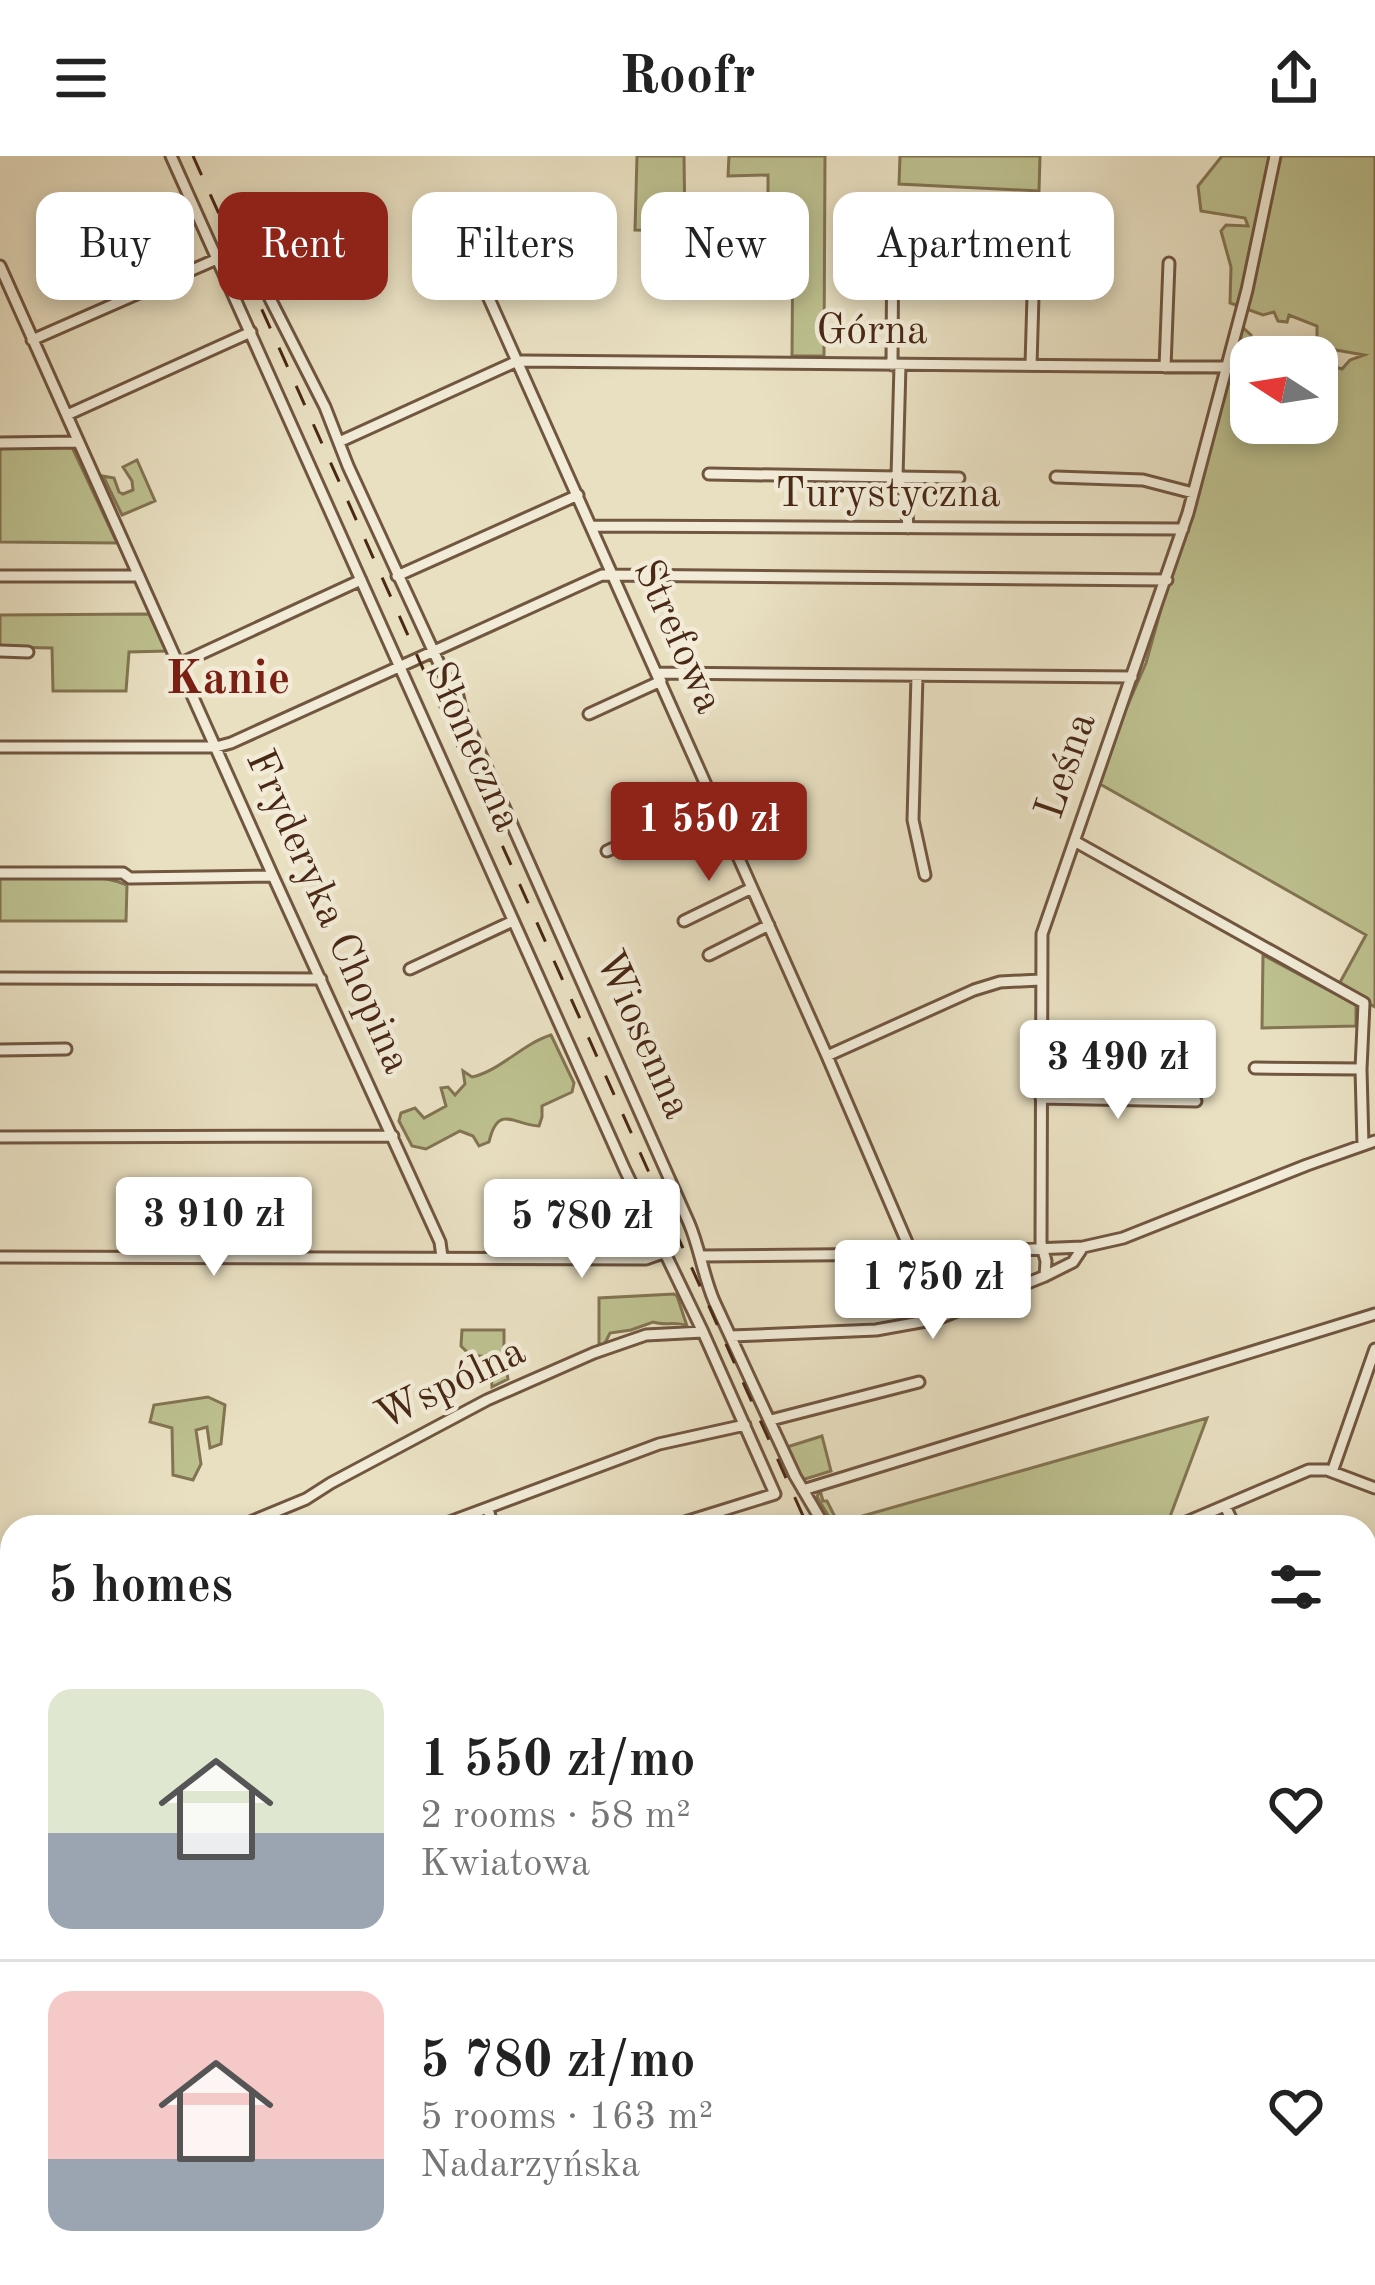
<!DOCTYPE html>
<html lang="en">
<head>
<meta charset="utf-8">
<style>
  :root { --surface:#fff; --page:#f2f2f2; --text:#222; --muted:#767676; --line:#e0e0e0; --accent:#8f2418 }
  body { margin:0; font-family:"Old Standard TT",serif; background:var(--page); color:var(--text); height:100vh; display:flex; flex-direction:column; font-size:45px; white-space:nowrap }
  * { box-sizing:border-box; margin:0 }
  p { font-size:39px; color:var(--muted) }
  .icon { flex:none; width:66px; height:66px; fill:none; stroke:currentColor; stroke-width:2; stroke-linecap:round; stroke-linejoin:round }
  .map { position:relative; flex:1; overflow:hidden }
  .drawer { position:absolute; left:0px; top:1359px; width:1377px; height:771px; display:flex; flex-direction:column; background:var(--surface); border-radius:36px 36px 0 0; box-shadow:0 6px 18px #0003 }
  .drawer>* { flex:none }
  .banner { position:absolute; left:36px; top:36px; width:1305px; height:108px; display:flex; gap:24px }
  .needle { width:78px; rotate:282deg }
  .controls { position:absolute; left:1230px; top:180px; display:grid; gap:24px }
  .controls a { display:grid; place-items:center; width:108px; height:108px; border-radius:24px; background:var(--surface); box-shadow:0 6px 18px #0003; font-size:60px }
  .price { position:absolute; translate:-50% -102px; padding:0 27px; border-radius:12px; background:#fff; color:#222; font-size:39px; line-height:78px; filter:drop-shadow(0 3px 6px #0008) }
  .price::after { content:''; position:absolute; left:50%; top:72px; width:36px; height:27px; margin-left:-18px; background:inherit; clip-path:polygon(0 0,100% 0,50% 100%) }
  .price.selected { background:var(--accent); color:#fff }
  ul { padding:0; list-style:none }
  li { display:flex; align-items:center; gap:36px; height:300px; padding:0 48px }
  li+li { border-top:3px solid var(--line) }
  li span { display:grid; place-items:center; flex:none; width:336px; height:240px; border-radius:24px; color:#555 }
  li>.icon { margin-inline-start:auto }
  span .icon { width:144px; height:144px; fill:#fffc; stroke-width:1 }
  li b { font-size:51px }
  h2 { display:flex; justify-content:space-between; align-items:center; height:144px; padding:0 48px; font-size:51px }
  .tag { padding:0 42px; border-radius:24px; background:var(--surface); box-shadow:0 6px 18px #0003; font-size:42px; line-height:108px }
  .tag.selected { background:var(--accent); color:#fff }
  header { display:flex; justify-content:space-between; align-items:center; height:156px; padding:0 48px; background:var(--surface); font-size:54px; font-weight:700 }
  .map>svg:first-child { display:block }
  .green { fill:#bdc08f; stroke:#837452; stroke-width:3 }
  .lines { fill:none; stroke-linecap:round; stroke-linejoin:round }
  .stream { stroke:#788173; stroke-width:3 }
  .street-casing { stroke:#715640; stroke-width:15 }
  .secondary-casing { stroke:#492815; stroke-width:20 }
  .street { stroke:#f1ebd7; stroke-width:9 }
  .secondary { stroke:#f1ebd7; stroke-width:14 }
  .rail { stroke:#492815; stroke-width:3; stroke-dasharray:21 21; stroke-linecap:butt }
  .labels { text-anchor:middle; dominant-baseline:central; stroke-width:9; stroke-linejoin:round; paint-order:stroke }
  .street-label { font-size:42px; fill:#492815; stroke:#f1ebd7 }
  .quarter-label { font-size:48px; font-weight:bold; fill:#7a1f14; stroke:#f1ebd7 }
</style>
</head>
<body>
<header><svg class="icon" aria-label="menu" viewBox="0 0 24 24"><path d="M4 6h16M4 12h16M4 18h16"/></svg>Roofr<svg class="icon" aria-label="share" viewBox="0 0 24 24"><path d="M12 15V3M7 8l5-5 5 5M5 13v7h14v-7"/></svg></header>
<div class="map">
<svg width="1375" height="2129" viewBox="0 0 1375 2129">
  <rect width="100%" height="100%" fill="#e9e0c2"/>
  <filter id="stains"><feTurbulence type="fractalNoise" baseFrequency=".00167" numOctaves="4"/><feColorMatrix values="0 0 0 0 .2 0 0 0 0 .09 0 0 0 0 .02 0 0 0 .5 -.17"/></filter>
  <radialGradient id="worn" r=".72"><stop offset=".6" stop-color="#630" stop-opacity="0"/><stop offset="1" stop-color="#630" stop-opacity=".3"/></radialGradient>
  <path class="green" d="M637,0H684L685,75L635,74Z
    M729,0H825L824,200H792L793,76L768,74V19L728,20Z
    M900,0H1040L1039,35L899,28Z
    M1222,0H1375V851L1338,830L1366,779L1100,628L1116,576L1146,507L1240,169L1251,179L1248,201L1251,204V267H1317V206L1342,213L1350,204L1364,199L1336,194L1317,185V170L1289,159L1287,166L1278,165L1274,156L1263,159L1230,147L1231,111L1221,75L1226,69L1248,70L1245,62L1201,55L1198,30Z
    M0,289L72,291L117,387L0,386Z
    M137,304L155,345L122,359L103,320L114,322L119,336L123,338L133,334L132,325L123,311Z
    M149,458L166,495L129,496L126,535H53L52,492L0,491V459Z
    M0,721C40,721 89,713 127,729L126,765H0Z
    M1263,799L1356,849V870L1262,872Z
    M551,879L574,927L572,936L542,950V961L539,970C514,969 498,947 489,986L479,990L473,980L460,975L426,993L412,990L399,965L401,957L415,952L424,962L446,950L441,932L448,931L455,939L465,928L463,915L472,921C500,915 522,888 551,879Z
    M674,1138L677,1140L687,1170C677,1165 664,1170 653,1166L631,1174L610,1177L603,1191L599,1192V1142Z
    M462,1174H504V1202L508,1223L492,1231L490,1201L470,1199L461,1190Z
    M208,1241L225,1249L221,1288L210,1292L207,1271L196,1274L201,1308L193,1324L173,1319L172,1272L150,1266L154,1249Z
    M1207,1262L1168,1366L1152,1371H835L817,1341L820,1334L823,1345H827L838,1367Z
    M822,1280L831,1315L802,1324L787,1291Z
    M1375,1516V1623L1365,1627V1521Z
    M1375,1754V1887L1365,1882V1759Z"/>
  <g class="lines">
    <path class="stream" d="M1365,1754L1375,1749
      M1365,1885L1375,1889
      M1285,2122L1287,2118
      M1282,2129L1284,2124"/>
    <defs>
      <path id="street" d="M171,0L625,1014L703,1176L775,1338L669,1371
        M466,91L827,900L912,1098
        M0,110L273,720L440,1086L442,1101
        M256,115L325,251L348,310L449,529L458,540L461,554L689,1067C700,1093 703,1119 714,1145L795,1320L825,1371
        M32,184L217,103
        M892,209L893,52
        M900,209L897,321L906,342L908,372
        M1031,209L1035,72
        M1165,211L1169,107
        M67,259L251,176
        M339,286L513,207L522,205L1226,211
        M0,287L78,286
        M709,318L959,322
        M1056,321L1143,324L1193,337
        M592,370L1183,373
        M0,420H139
        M397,420L578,339
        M0,495L28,496
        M179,508L361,424
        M657,517L1132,521
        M917,520L913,664L925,719
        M589,558L661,525
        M0,591H216L231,587L602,419L1167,424
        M1076,686L1364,847L1361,913L1363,989
        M607,695L714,645
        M0,717H123L130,722L273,720
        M684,765L752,732
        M709,799L769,769
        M410,813L513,765
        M0,822L321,823
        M0,894L66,893
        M827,900L974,834L1000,826L1040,824
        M1255,912L1361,913
        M1041,942L1196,945
        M0,981L393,980
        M701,1100L912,1098L1083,1091L1123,1082L1307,1009L1375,985
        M0,1101L646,1103L663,1097
        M1045,1120L1046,1105L1041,1087L1042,778L1188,357L1247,134L1275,0
        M731,1180L876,1174L937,1163L1045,1120L1073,1106L1083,1091
        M771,1264L919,1226
        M1332,1316L1375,1193
        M803,1334L1375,1158
        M1225,1350L1235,1371
        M488,1353L493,1371
        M238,1371L306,1343L331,1327L487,1244L594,1197L646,1179L703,1176
        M436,1371L659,1288L745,1269
        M1175,1371L1309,1314H1327L1375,1332
        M0,1451L12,1447
        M1365,1516L1375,1511
        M0,1882L12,1863
        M1365,1903L1375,1908
        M0,1930L12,1936
        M888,2118L906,2123
        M1129,2118L1152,2129
        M634,2129L636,2118
        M1240,2129L1241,2118"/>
      <path id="secondary" d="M0,1721L12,1746
        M1365,1746L1375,1741
        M164,2122L177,2126L205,2118
        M568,2129L570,2118"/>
    </defs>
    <use href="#street" class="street-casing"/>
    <use href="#secondary" class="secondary-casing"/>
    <use href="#street" class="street"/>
    <use href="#secondary" class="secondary"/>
    <path class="rail" d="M193,0L808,1371
      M933,2129V2118"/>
  </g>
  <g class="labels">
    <g class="street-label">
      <text x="872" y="176">Górna</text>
      <text x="888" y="339">Turystyczna</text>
      <text transform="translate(677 481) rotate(66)">Strefowa</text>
      <text transform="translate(472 591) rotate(66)">Słoneczna</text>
      <text transform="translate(1067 610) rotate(-71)">Leśna</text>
      <text transform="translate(327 756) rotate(66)">Fryderyka Chopina</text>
      <text transform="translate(642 879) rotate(66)">Wiosenna</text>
      <text transform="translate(451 1229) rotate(-26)">Wspólna</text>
    </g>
    <g class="quarter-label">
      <text x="228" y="524">Kanie</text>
    </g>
  </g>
  <rect width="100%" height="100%" filter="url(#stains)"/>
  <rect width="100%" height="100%" fill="url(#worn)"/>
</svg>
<div class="controls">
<a><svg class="needle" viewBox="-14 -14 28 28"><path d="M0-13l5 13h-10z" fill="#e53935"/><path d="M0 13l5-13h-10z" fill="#767676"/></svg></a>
</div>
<b class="price selected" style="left:709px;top:728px">1 550 zł</b>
<b class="price" style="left:1118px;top:966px">3 490 zł</b>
<b class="price" style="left:214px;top:1123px">3 910 zł</b>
<b class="price" style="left:582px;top:1125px">5 780 zł</b>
<b class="price" style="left:933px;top:1186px">1 750 zł</b>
<div class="banner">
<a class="tag">Buy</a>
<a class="tag selected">Rent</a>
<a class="tag">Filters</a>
<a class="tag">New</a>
<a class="tag">Apartment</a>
</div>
<section class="drawer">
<h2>5 homes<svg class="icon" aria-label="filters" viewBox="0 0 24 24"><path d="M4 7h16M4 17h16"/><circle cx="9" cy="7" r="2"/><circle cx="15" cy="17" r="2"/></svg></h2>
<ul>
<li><span style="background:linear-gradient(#dfe7d0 60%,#9aa5b1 0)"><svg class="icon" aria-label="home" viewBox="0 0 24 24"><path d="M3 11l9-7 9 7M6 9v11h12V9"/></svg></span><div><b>1 550 zł/mo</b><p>2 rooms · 58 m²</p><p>Kwiatowa</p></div><svg class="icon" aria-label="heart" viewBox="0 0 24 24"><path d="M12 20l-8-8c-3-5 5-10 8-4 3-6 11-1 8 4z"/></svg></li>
<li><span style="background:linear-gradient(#f6c9c9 70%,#9aa5b1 0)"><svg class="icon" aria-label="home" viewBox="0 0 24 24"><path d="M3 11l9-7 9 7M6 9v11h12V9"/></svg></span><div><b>5 780 zł/mo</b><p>5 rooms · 163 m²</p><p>Nadarzyńska</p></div><svg class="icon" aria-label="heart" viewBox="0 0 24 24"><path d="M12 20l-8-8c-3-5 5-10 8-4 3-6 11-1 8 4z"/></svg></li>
</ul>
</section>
</div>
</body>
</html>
